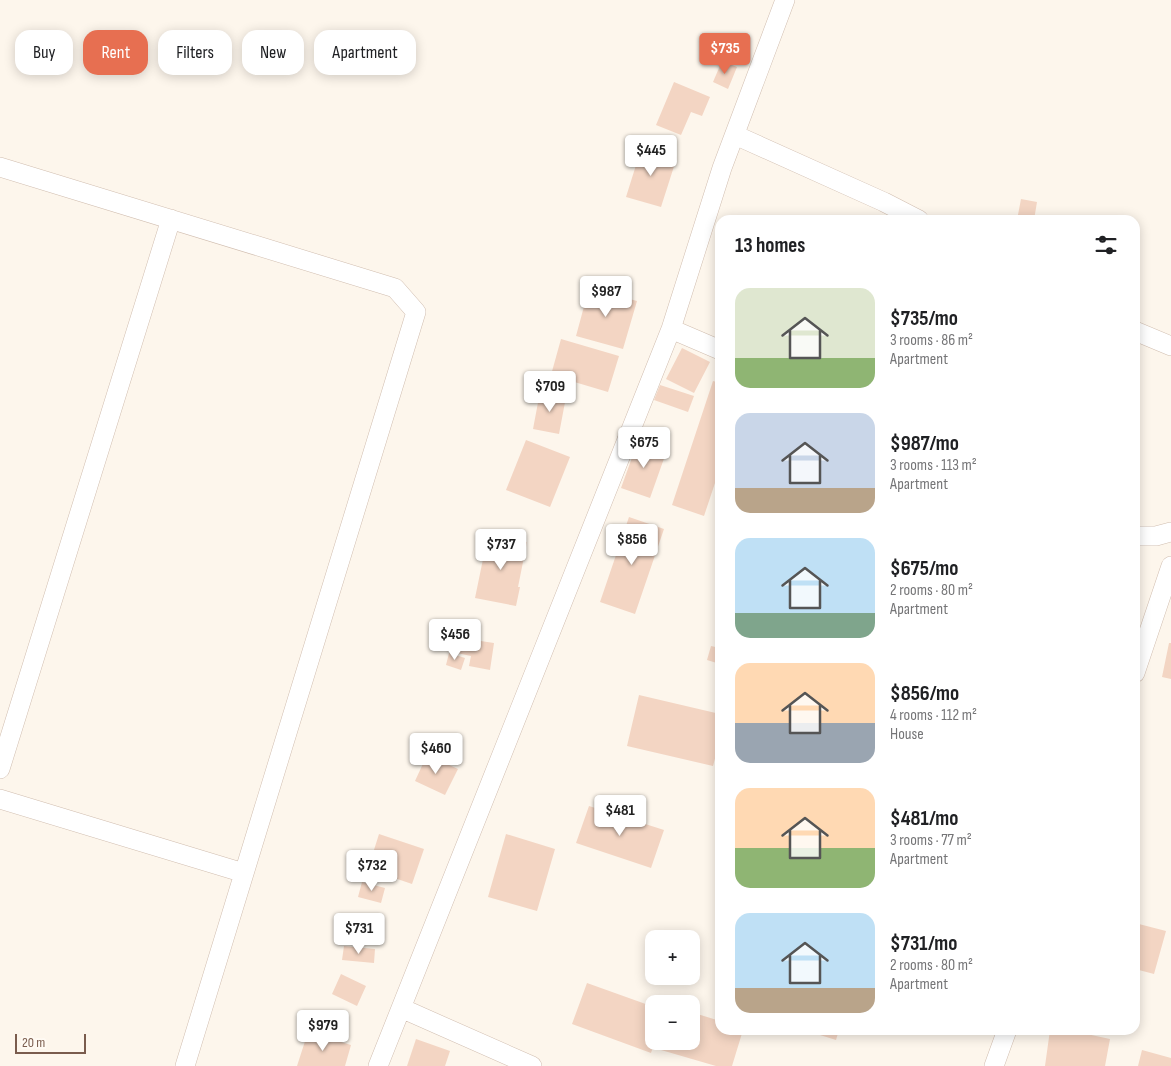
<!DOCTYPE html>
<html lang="en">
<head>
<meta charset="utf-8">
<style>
  :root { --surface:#fff; --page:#f6f6f6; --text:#202124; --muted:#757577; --accent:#e76f51 }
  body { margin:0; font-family:"Sofia Sans Condensed",sans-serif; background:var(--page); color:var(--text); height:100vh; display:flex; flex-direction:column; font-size:19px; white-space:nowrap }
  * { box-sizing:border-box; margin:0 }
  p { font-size:16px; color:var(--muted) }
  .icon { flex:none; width:28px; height:28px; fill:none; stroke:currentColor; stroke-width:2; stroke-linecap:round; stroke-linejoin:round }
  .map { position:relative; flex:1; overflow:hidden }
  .side { position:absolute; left:715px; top:215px; width:425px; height:820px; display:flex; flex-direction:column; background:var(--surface); border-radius:15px; box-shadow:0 2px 12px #0003 }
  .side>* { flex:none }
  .banner { position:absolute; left:15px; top:30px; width:475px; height:45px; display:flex; gap:10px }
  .buttons { position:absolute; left:645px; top:930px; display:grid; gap:10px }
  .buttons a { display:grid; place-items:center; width:55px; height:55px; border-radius:10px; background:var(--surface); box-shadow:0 2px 12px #0003; font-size:25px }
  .scale { position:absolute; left:15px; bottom:12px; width:71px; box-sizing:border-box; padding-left:5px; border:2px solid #7a5c4d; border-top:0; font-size:14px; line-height:18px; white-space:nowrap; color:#7a5c4d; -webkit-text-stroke:4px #fffaf3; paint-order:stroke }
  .price { position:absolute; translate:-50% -42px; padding:0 11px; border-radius:5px; background:#fff; color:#222; font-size:16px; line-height:32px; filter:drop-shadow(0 1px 2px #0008) }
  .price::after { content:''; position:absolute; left:50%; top:30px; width:15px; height:11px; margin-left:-8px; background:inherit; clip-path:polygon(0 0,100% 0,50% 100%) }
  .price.selected { background:var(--accent); color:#fff }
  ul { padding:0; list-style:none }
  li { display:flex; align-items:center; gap:15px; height:125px; padding:0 20px }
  li span { display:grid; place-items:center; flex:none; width:140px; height:100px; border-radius:15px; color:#555 }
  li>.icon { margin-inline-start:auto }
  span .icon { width:60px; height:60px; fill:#fffc; stroke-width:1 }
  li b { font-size:21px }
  h2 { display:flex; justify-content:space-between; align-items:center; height:60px; padding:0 20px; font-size:21px }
  .pill { padding:0 18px; border-radius:15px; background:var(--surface); box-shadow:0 2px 12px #0003; font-size:18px; line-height:45px }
  .pill.selected { background:var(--accent); color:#fff }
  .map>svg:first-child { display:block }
  .building { fill:#f3d5c3 }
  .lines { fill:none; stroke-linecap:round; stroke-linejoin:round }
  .minor-casing { stroke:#d1beb0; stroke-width:20 }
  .minor { stroke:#fff; stroke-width:19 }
</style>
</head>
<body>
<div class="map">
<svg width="1171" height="1066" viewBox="0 0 1171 1066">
  <rect width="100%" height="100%" fill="#fdf6ec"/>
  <path class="building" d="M722,61L737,67L728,89L713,82Z
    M674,82L710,97L702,116L691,112L681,135L656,125Z
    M642,146L677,157L661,207L626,197Z
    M1021,199L1037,202L1034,220H1017Z
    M589,288L637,301L623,349L576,336Z
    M561,339L619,356L608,392L551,375Z
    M682,348L710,362L694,393L666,379Z
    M713,381L720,383V468L704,516L672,505Z
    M660,385L694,396L688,412L654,400Z
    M540,392L566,397L559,434L533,429Z
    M526,440L570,457L550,507L506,490Z
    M638,441L667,450L650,498L621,488Z
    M629,517L664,529L635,614L600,602Z
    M488,535L527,542L518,587H520L516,606L475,598Z
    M454,637L494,643L490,670L469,666L471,656L452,652Z
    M1169,643H1171V679L1162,677Z
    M711,646L720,648V664L707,660Z
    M449,653L465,658L461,670L446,665Z
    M639,695L720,714V740L713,766L627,746Z
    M427,755L458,769L445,795L415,781Z
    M589,806L664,830L651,868L576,843Z
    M379,834L424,849L412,884L368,869Z
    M506,834L555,849L537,911L488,897Z
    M362,882L385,888L381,903L358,897Z
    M1135,923L1166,931L1154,974L1135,969Z
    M344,946L375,949L374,963L342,960Z
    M341,974L366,986L357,1006L332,994Z
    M587,983L654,1007L655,1041L651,1053L572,1024Z
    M691,1012L720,1021V1030H743L732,1066H716L661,1050L664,1041H691Z
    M804,1030H839L836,1040Z
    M1050,1030H1068L1110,1039L1105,1066H1045Z
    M308,1032L351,1045L345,1066H297Z
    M416,1039L450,1051L445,1066H407Z
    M1142,1050L1171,1058V1066H1138Z"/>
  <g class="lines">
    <defs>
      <path id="minor" d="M735,135L884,202L919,220
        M0,167L395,288L416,312L185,1066
        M671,329L720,350
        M1135,331L1171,346
        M1135,536H1156L1171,532
        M1135,673L1171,566
        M0,769L171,219
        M0,799L244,873
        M401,1008L532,1066
        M378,1066L671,329L722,168L785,0
        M994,1066L1007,1030"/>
    </defs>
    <use href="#minor" class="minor-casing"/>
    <use href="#minor" class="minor"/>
  </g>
</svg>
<div class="buttons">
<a>+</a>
<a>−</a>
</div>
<div class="scale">20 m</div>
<b class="price selected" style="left:725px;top:75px">$735</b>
<b class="price" style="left:651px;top:177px">$445</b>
<b class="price" style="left:606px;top:318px">$987</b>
<b class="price" style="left:550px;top:413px">$709</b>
<b class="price" style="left:644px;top:469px">$675</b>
<b class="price" style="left:632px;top:566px">$856</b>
<b class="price" style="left:501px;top:571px">$737</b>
<b class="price" style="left:455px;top:661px">$456</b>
<b class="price" style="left:436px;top:775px">$460</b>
<b class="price" style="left:620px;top:837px">$481</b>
<b class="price" style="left:372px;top:892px">$732</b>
<b class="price" style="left:359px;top:955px">$731</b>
<b class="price" style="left:323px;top:1052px">$979</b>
<div class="banner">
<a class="pill">Buy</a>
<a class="pill selected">Rent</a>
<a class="pill">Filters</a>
<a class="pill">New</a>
<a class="pill">Apartment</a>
</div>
<section class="side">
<h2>13 homes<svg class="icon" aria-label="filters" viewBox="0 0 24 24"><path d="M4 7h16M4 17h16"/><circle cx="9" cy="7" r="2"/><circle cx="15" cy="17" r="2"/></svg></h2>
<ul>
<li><span style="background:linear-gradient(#dfe7d0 70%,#8fb573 0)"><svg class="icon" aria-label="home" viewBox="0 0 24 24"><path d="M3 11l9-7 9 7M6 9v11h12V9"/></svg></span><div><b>$735/mo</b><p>3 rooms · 86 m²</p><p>Apartment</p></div></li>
<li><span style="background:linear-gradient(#c9d6e8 75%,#b9a48a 0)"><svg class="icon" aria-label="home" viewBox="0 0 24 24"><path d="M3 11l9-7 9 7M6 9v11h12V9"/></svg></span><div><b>$987/mo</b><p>3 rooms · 113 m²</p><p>Apartment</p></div></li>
<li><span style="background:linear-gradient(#bfe0f5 75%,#7fa58c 0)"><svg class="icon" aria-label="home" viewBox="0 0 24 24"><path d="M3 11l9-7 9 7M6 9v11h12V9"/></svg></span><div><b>$675/mo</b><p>2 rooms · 80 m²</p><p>Apartment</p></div></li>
<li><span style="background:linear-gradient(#ffd9b3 60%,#9aa5b1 0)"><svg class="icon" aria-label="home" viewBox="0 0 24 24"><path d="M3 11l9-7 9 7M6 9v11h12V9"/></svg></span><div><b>$856/mo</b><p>4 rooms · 112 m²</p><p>House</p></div></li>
<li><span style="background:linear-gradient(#ffd9b3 60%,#8fb573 0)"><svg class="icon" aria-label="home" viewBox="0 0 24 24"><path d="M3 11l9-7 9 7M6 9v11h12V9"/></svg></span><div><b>$481/mo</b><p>3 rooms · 77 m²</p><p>Apartment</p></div></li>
<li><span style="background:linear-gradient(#bfe0f5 75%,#b9a48a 0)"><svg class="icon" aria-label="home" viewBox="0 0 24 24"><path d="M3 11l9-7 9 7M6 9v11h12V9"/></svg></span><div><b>$731/mo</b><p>2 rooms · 80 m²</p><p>Apartment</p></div></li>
</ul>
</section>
</div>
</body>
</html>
